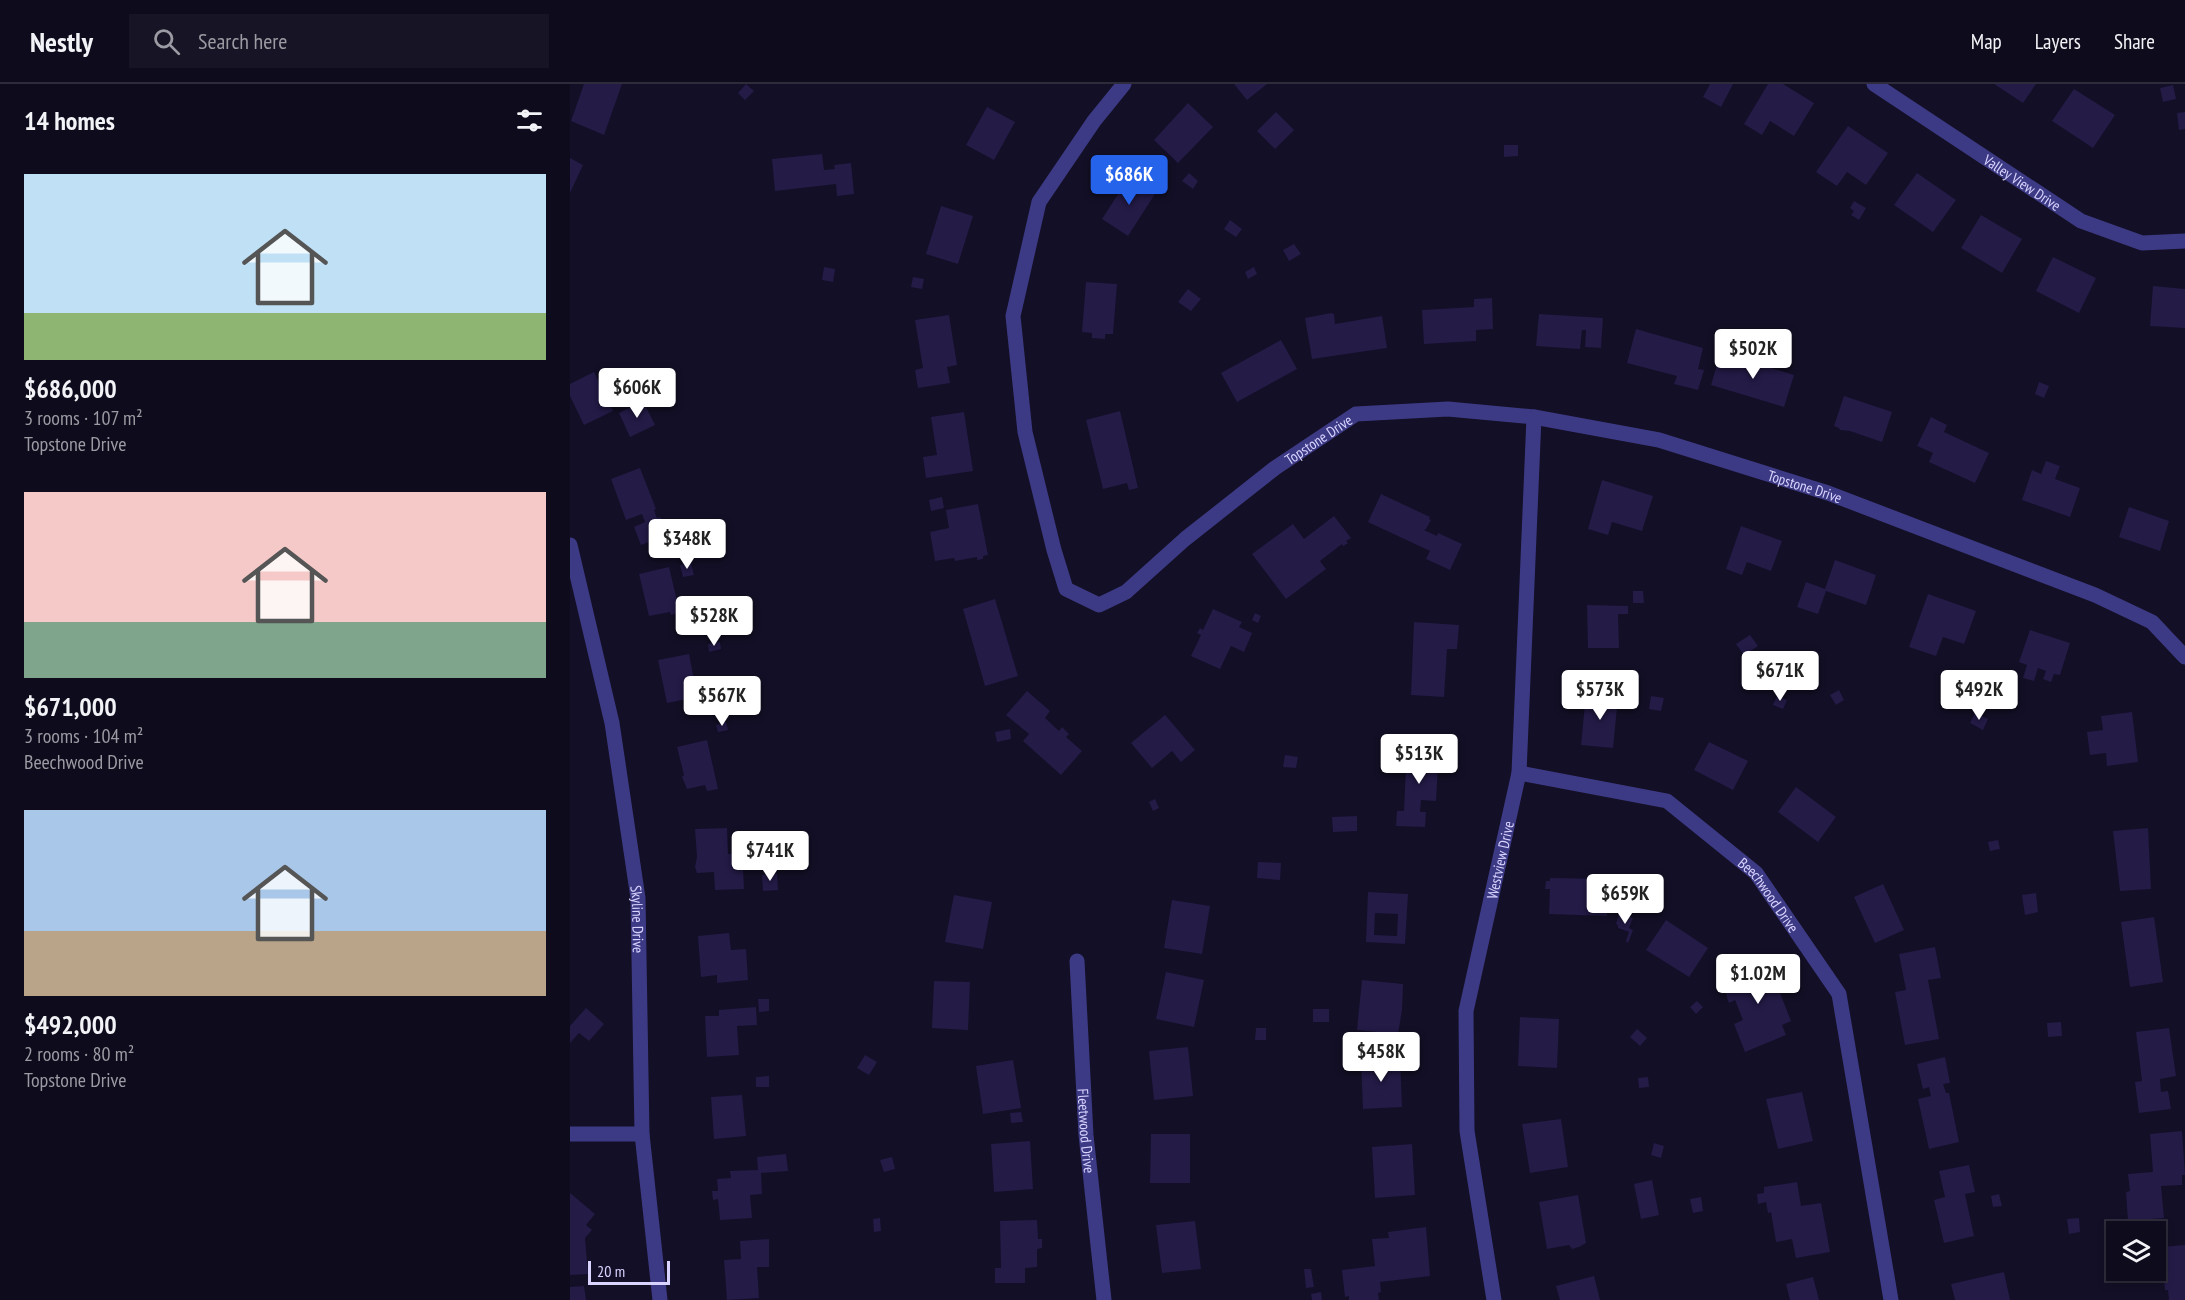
<!DOCTYPE html>
<html lang="en">
<head>
<meta charset="utf-8">
<style>
  :root { --surface:#0e0b1c; --page:#171425; --text:#f1f3f6; --muted:#9b9ba3; --line:#2e2b3b; --accent:#2563eb }
  body { margin:0; font-family:"PT Sans Narrow",sans-serif; background:var(--page); color:var(--text); height:100vh; display:flex; flex-direction:column; font-size:22px; white-space:nowrap }
  * { box-sizing:border-box; margin:0 }
  p { font-size:20px; color:var(--muted) }
  .icon { flex:none; width:33px; height:33px; fill:none; stroke:currentColor; stroke-width:2; stroke-linecap:round; stroke-linejoin:round }
  .map { position:relative; flex:1; overflow:hidden }
  .details { display:flex; flex-direction:column; background:var(--surface); width:570px }
  .details>* { flex:none }
  .controls { position:absolute; left:1536px; top:1137px; display:grid; gap:12px }
  .controls a { display:grid; place-items:center; width:60px; height:60px; border-radius:0px; background:var(--surface); box-shadow:0 3px 9px #0003,0 0 0 2px var(--line); font-size:30px }
  .scale { position:absolute; left:18px; bottom:15px; width:82px; box-sizing:border-box; padding-left:6px; border:3px solid #d9d4ff; border-top:0; font-size:16px; line-height:21px; white-space:nowrap; color:#d9d4ff; -webkit-text-stroke:4px #130f26; paint-order:stroke }
  .price { position:absolute; translate:-50% -51px; padding:0 14px; border-radius:6px; background:#fff; color:#222; font-size:20px; line-height:39px; filter:drop-shadow(0 2px 3px #0008) }
  .price::after { content:''; position:absolute; left:50%; top:36px; width:18px; height:14px; margin-left:-9px; background:inherit; clip-path:polygon(0 0,100% 0,50% 100%) }
  .price.current { background:var(--accent); color:#fff }
  ul { padding:0; list-style:none }
  li { display:grid; align-content:center; gap:12px; height:318px; padding:0 24px }
  li span { display:grid; place-items:center; height:186px; border-radius:0px; color:#555 }
  li>.icon { margin-inline-start:auto }
  span .icon { width:108px; height:108px; fill:#fffc; stroke-width:1 }
  li b { font-size:26px }
  h2 { display:flex; justify-content:space-between; align-items:center; height:72px; padding:0 24px; font-size:26px }
  header { display:flex; align-items:center; gap:36px; box-sizing:border-box; height:84px; padding:0 30px; background:var(--surface); border-bottom:2px solid var(--line) }
  header strong { font-size:28px }
  nav { display:flex; gap:33px; margin-inline-start:auto; font-size:21px }
  .search { width:420px; height:54px; background:var(--page); display:flex; align-items:center; gap:15px; box-sizing:border-box; padding:0 21px; border-radius:0px; color:var(--muted); font-size:22px }
  main { display:flex; flex:1; min-height:0 }
  .map>svg:first-child { display:block }
  .building { fill:#241b47; fill-rule:evenodd }
  .lines { fill:none; stroke-linecap:round; stroke-linejoin:round }
  .minor { stroke:#3d3a85; stroke-width:15 }
  .labels { text-anchor:middle; dominant-baseline:central; stroke-width:4.5; stroke-linejoin:round; paint-order:stroke }
  .street-label { font-size:15px; fill:#d9d4ff; stroke:#130f26 }
</style>
</head>
<body>
<header>
<strong>Nestly</strong>
<div class="search"><svg class="icon" aria-label="search" viewBox="0 0 24 24"><circle cx="10" cy="10" r="6"/><path d="M15 15l6 6"/></svg>Search here</div>
<nav><a>Map</a><a>Layers</a><a>Share</a></nav>
</header>
<main>
<section class="details">
<h2>14 homes<svg class="icon" aria-label="filters" viewBox="0 0 24 24"><path d="M4 7h16M4 17h16"/><circle cx="9" cy="7" r="2"/><circle cx="15" cy="17" r="2"/></svg></h2>
<ul>
<li><span style="background:linear-gradient(#bfe0f5 75%,#8fb573 0)"><svg class="icon" aria-label="home" viewBox="0 0 24 24"><path d="M3 11l9-7 9 7M6 9v11h12V9"/></svg></span><div><b>$686,000</b><p>3 rooms · 107 m²</p><p>Topstone Drive</p></div></li>
<li><span style="background:linear-gradient(#f6c9c9 70%,#7fa58c 0)"><svg class="icon" aria-label="home" viewBox="0 0 24 24"><path d="M3 11l9-7 9 7M6 9v11h12V9"/></svg></span><div><b>$671,000</b><p>3 rooms · 104 m²</p><p>Beechwood Drive</p></div></li>
<li><span style="background:linear-gradient(#a9c7e8 65%,#b9a48a 0)"><svg class="icon" aria-label="home" viewBox="0 0 24 24"><path d="M3 11l9-7 9 7M6 9v11h12V9"/></svg></span><div><b>$492,000</b><p>2 rooms · 80 m²</p><p>Topstone Drive</p></div></li>
</ul>
</section>
<div class="map">
<svg width="1615" height="1216" viewBox="0 0 1615 1216">
  <rect width="100%" height="100%" fill="#130f26"/>
  <path class="building" d="M14,0H52L34,51L1,37Z
    M176,0L184,7L175,16L168,9Z
    M664,0H697L677,16Z
    M1140,0H1163L1151,23L1133,13Z
    M1198,0H1213L1244,19L1224,52L1200,37L1192,51L1174,40Z
    M1424,0H1466L1453,19Z
    M1603,1L1606,15L1593,18L1590,4Z
    M1504,5L1545,31L1523,64L1482,37Z
    M618,19L643,43L608,79L584,56Z
    M417,23L445,38L424,76L396,61Z
    M706,28L724,46L705,65L687,47Z
    M1615,28V45L1609,46L1607,29Z
    M1278,42L1318,69L1296,101L1277,88L1267,102L1246,88Z
    M934,61H948V72L934,73Z
    M252,70L254,86L265,85L264,81L281,79L284,110L267,112L266,100L205,107L202,75Z
    M0,74L13,81L0,109Z
    M619,89L628,97L623,105L612,97Z
    M1347,89L1386,116L1363,148L1324,121Z
    M559,93L585,110L558,152L532,135Z
    M1284,117L1296,124L1289,136L1281,131L1284,127L1280,124Z
    M371,122L403,132L388,180L356,170Z
    M1411,131L1452,155L1432,189L1391,164Z
    M660,136L672,145L666,153L654,145Z
    M724,160L731,170L719,177L713,166Z
    M1483,173L1526,194L1509,229L1466,207Z
    M254,183L265,185L263,198L252,196Z
    M684,183L687,190L678,195L675,188Z
    M343,193L354,195L352,205L341,203Z
    M516,198L547,200L543,250H535V255L522,254V249L512,248Z
    M1583,202L1615,205V244L1580,242Z
    M618,205L631,215L621,227L608,218Z
    M922,214L923,245L906,246V257L854,260L852,226L904,223V215Z
    M761,229L764,230L765,240L812,232L817,264L742,275L735,234Z
    M969,230L1033,234L1031,264L1015,263L1016,246H1012L1010,265L966,262Z
    M379,231L387,281L377,283L380,299L348,304L345,286L353,284L345,236Z
    M1066,245L1133,264L1128,285L1134,286L1128,306L1104,300L1107,292L1057,279Z
    M711,256L727,285L667,318L651,289Z
    M1150,271L1164,275L1165,273L1224,291L1214,323L1141,301Z
    M24,288L43,327L14,341L0,312V300Z
    M1469,298L1479,302L1474,314L1465,310Z
    M1274,312L1322,328L1312,358L1280,347L1270,346L1269,344L1264,342Z
    M73,317L85,341L60,353L49,329Z
    M550,327L568,404L559,406L557,399L533,405L516,336Z
    M394,328L403,387L356,394L353,373L367,371L361,333Z
    M1361,333L1377,341L1374,348L1419,369L1405,399L1359,378L1363,369L1347,362Z
    M1476,377L1490,382L1485,395L1510,404L1500,433L1452,416L1462,386L1471,390Z
    M70,384L86,425L84,426L87,434L90,433L97,451L71,461L64,443L75,438L72,430L56,436L41,395Z
    M1032,396L1083,412L1072,447L1042,438L1038,451L1018,445Z
    M811,410L860,433L859,435L861,436L856,445L854,446L867,452L868,449L892,460L880,486L856,475L860,467L798,438Z
    M372,413L374,424L361,427L359,416Z
    M408,420L418,471L413,472V475L407,476V473L385,477L384,474L365,477L360,448L379,444L376,426Z
    M1559,423L1599,437L1590,467L1549,453Z
    M764,432L781,454L776,457L778,459L773,462L772,460L750,477L756,485L716,515L682,470L723,440L734,455Z
    M1171,442L1212,457L1201,487L1177,478L1172,491L1156,485Z
    M1265,476L1306,491L1296,521L1256,507L1248,530L1227,523L1236,498L1255,505Z
    M121,479L124,491L113,493L110,481Z
    M99,483L109,525L106,526L107,529L101,531L100,528L79,532L69,490Z
    M1063,507H1073L1074,519H1063Z
    M1358,510L1406,527L1394,560L1373,553L1366,572L1339,563Z
    M425,515L448,592L415,602L393,525Z
    M1017,521L1058,522V530H1048L1049,564H1018Z
    M643,525L672,538L669,543L682,549L674,568L661,562L650,585L621,572L631,551L627,549L630,544L633,546Z
    M685,529L691,532L688,539L682,536Z
    M844,538L889,541L887,565H877L874,613L841,611Z
    M1460,546L1500,559L1490,591L1484,590L1481,598L1473,595L1476,587L1468,584L1464,597L1453,594L1457,581L1449,578Z
    M1180,551L1188,562L1174,571L1166,560Z
    M150,558L151,565L139,568L138,560Z
    M119,570L127,612L124,613L125,616L117,617V615L97,619L88,576Z
    M1269,606L1274,616L1266,621L1260,611Z
    M457,607L480,627L475,634L489,647L492,643L499,650L496,653L512,667L491,691L453,657L459,650L436,631Z
    M1016,610L1048,613L1043,664L1011,661Z
    M1081,612L1094,614L1091,627L1079,625Z
    M1207,612L1217,616L1213,625L1203,621Z
    M1562,628L1568,678L1537,682L1536,669L1520,671L1517,648L1533,646L1531,632Z
    M1405,629L1418,635L1413,646L1400,639Z
    M595,631L625,666L611,678L602,667L582,684L561,659Z
    M156,638L158,646L148,648L146,641Z
    M440,645L441,655L427,658L425,648Z
    M137,656L148,705L137,707L135,701L117,705L112,693L114,691L107,663Z
    M1139,658L1178,677L1163,706L1124,686Z
    M837,663L869,665L866,717L851,716L850,728H856L855,743L826,742L827,727H834Z
    M715,671L728,673L726,684L713,683Z
    M1226,703L1266,733L1248,758L1208,728Z
    M585,715L589,724L583,727L579,718Z
    M787,732V747L763,748L762,733Z
    M157,744L158,770L177,769V784L173,785L174,805L145,806L144,788L127,789L125,783L127,773L125,745Z
    M1578,744L1581,805L1550,807L1543,747Z
    M1428,756L1430,765L1420,767L1418,758Z
    M688,778L711,779L710,796L687,794Z
    M207,790L208,806L193,807L192,791Z
    M980,794L1038,795L1037,815L1042,816V824L1037,823V832L979,830L980,805H975L976,797H980Z
    M1061,798L1075,802L1067,827L1053,822Z
    M1313,800L1334,846L1305,859L1284,813Z
    M798,808L838,810L835,860L796,858ZM805,829L828,830L827,852L804,851Z
    M1466,809L1468,828L1455,831L1452,811Z
    M384,811L422,818L413,865L375,858Z
    M602,816L640,822L632,870L594,864Z
    M1049,830L1063,834L1059,844L1063,846L1058,859L1056,857L1059,848L1048,844V841L1046,840Z
    M1584,833L1593,898L1560,903L1551,838Z
    M1096,836L1138,864L1119,893L1076,866Z
    M159,849L161,866L176,865L178,896L147,899V891L131,893L128,852Z
    M1365,863L1371,894L1358,896L1369,955L1335,961L1325,908L1336,906L1329,870Z
    M1196,873L1221,937L1212,941L1216,951L1175,968L1164,940L1173,936L1165,916L1159,919L1153,902L1162,898L1160,894L1167,891L1165,885Z
    M596,888L634,896L624,943L586,935Z
    M792,896L833,900L832,926L828,950L787,946Z
    M364,897L400,898L398,946L362,944Z
    M188,915H199V927L189,928Z
    M1127,917L1133,923L1126,930L1120,923Z
    M186,923L187,941L167,942L169,971L137,973L135,932H149V926Z
    M16,924L34,940L19,957L9,949L0,959V942Z
    M743,925H759V938H743Z
    M950,933L989,935L987,984L948,982Z
    M1491,938L1492,952L1478,953L1477,939Z
    M686,944H696V956H685Z
    M1599,944L1606,992L1590,995L1591,1008L1598,1007L1601,1025L1569,1029L1565,998L1572,997L1566,948Z
    M1067,945L1077,954L1070,962L1060,953Z
    M618,963L623,1012L584,1016L579,967Z
    M797,970H805V976L830,974L832,1023L793,1025L791,976H797Z
    M295,971L307,978L299,991L287,984Z
    M1375,973L1380,999L1373,1000L1376,1009H1379L1389,1058L1359,1065L1348,1015L1361,1012L1359,1003L1353,1005L1347,980Z
    M443,976L451,1024L413,1030L406,982Z
    M199,992V1003H186V993Z
    M1078,993L1079,1003L1069,1004L1068,994Z
    M1232,1008L1243,1057L1208,1065L1196,1015Z
    M172,1011L176,1052L144,1055L141,1013Z
    M451,1028L453,1038L441,1039L440,1029Z
    M991,1035L998,1083L960,1089L952,1040Z
    M1612,1047L1615,1091H1612V1101L1591,1102L1594,1134L1558,1137L1556,1108L1560,1107L1558,1090L1583,1088L1580,1050Z
    M581,1050H620V1099H580Z
    M460,1057L463,1105L424,1108L421,1060Z
    M1084,1059L1094,1062L1091,1074L1081,1071Z
    M842,1060L845,1111L805,1114L802,1063Z
    M216,1070L218,1087L191,1089L192,1110L180,1111L182,1134L150,1136L148,1115L143,1116L142,1107H148L147,1095L161,1094L160,1087L188,1086L187,1073Z
    M322,1073L325,1085L314,1088L310,1076Z
    M1399,1081L1405,1108L1395,1110L1404,1152L1374,1159L1364,1116L1375,1113L1369,1087Z
    M1082,1096L1089,1131L1071,1135L1064,1100Z
    M1227,1098L1231,1122L1251,1119L1260,1168L1226,1174L1222,1155L1206,1158L1201,1128L1198,1129L1196,1118L1188,1120L1187,1110L1194,1109V1103Z
    M0,1109L25,1130L16,1141L22,1146L15,1154L18,1190L0,1191Z
    M1429,1110L1432,1122L1423,1123L1421,1112Z
    M1008,1111L1016,1159L1009,1163L1002,1165L999,1161L977,1165L969,1118Z
    M1131,1113L1133,1127L1123,1129L1120,1115Z
    M310,1134L311,1147L304,1148L303,1135Z
    M1509,1134L1510,1148L1499,1150L1497,1135Z
    M467,1136L468,1155H472V1164L467,1165V1183L455,1184V1199H425V1184H431L430,1137Z
    M625,1137L631,1185L592,1189L586,1141Z
    M856,1143L860,1192L810,1198L811,1208L808,1209L809,1216H779V1212L775,1213L772,1186L805,1182L802,1155L819,1154L818,1148Z
    M199,1155V1183H187L189,1214L157,1216L154,1176L171,1175L170,1157Z
    M1615,1161V1216H1599L1598,1206H1595L1591,1163Z
    M734,1185H741L744,1203L736,1204Z
    M1434,1188L1440,1216H1385L1381,1200Z
    M1024,1192L1030,1216H990L986,1202Z
    M1243,1193L1249,1216H1220L1216,1200Z
    M14,1202L16,1216H0V1203Z
    M751,1208L752,1216H742L741,1210Z"/>
  <g class="lines">
    <g class="minor">
      <path id="s1" d="M554,0L524,37L469,118L443,232L455,348L484,466L496,505L529,521L556,508L615,455L705,384L786,330L878,325L964,333L1089,356L1258,409L1525,511L1582,538L1615,573"/>
      <path id="s2" d="M1304,0L1511,137L1572,159L1615,157"/>
      <path id="s3" d="M0,461L42,639L68,814L72,1050L90,1216"/>
      <path id="s4" d="M949,689L1097,717L1186,789L1269,910L1321,1216"/>
      <path id="s5" d="M507,877L516,1051L534,1216"/>
      <path d="M0,1050H72"/>
      <path id="s6" d="M924,1216L897,1047L896,927L949,689L964,333"/>
    </g>
  </g>
  <g class="labels">
    <g class="street-label">
      <text stroke="none"><textPath href="#s2" startOffset="178">Valley View Drive</textPath></text>
      <text stroke="none"><textPath href="#s1" startOffset="854">Topstone Drive</textPath></text>
      <text stroke="none"><textPath href="#s1" startOffset="1358">Topstone Drive</textPath></text>
      <text stroke="none"><textPath href="#s6" startOffset="446">Westview Drive</textPath></text>
      <text stroke="none"><textPath href="#s4" startOffset="290">Beechwood Drive</textPath></text>
      <text stroke="none"><textPath href="#s3" startOffset="381">Skyline Drive</textPath></text>
      <text stroke="none"><textPath href="#s5" startOffset="170">Fleetwood Drive</textPath></text>
    </g>
  </g>
</svg>
<div class="controls">
<a><svg class="icon" aria-label="layers" viewBox="0 0 24 24"><path d="M12 4l9 5-9 5-9-5zM3 14l9 5 9-5"/></svg></a>
</div>
<div class="scale">20 m</div>
<b class="price current" style="left:559px;top:122px">$686K</b>
<b class="price" style="left:1183px;top:296px">$502K</b>
<b class="price" style="left:67px;top:335px">$606K</b>
<b class="price" style="left:117px;top:486px">$348K</b>
<b class="price" style="left:144px;top:563px">$528K</b>
<b class="price" style="left:1210px;top:618px">$671K</b>
<b class="price" style="left:1030px;top:637px">$573K</b>
<b class="price" style="left:1409px;top:637px">$492K</b>
<b class="price" style="left:152px;top:643px">$567K</b>
<b class="price" style="left:849px;top:701px">$513K</b>
<b class="price" style="left:200px;top:798px">$741K</b>
<b class="price" style="left:1055px;top:841px">$659K</b>
<b class="price" style="left:1188px;top:921px">$1.02M</b>
<b class="price" style="left:811px;top:999px">$458K</b>
</div>
</main>
</body>
</html>
